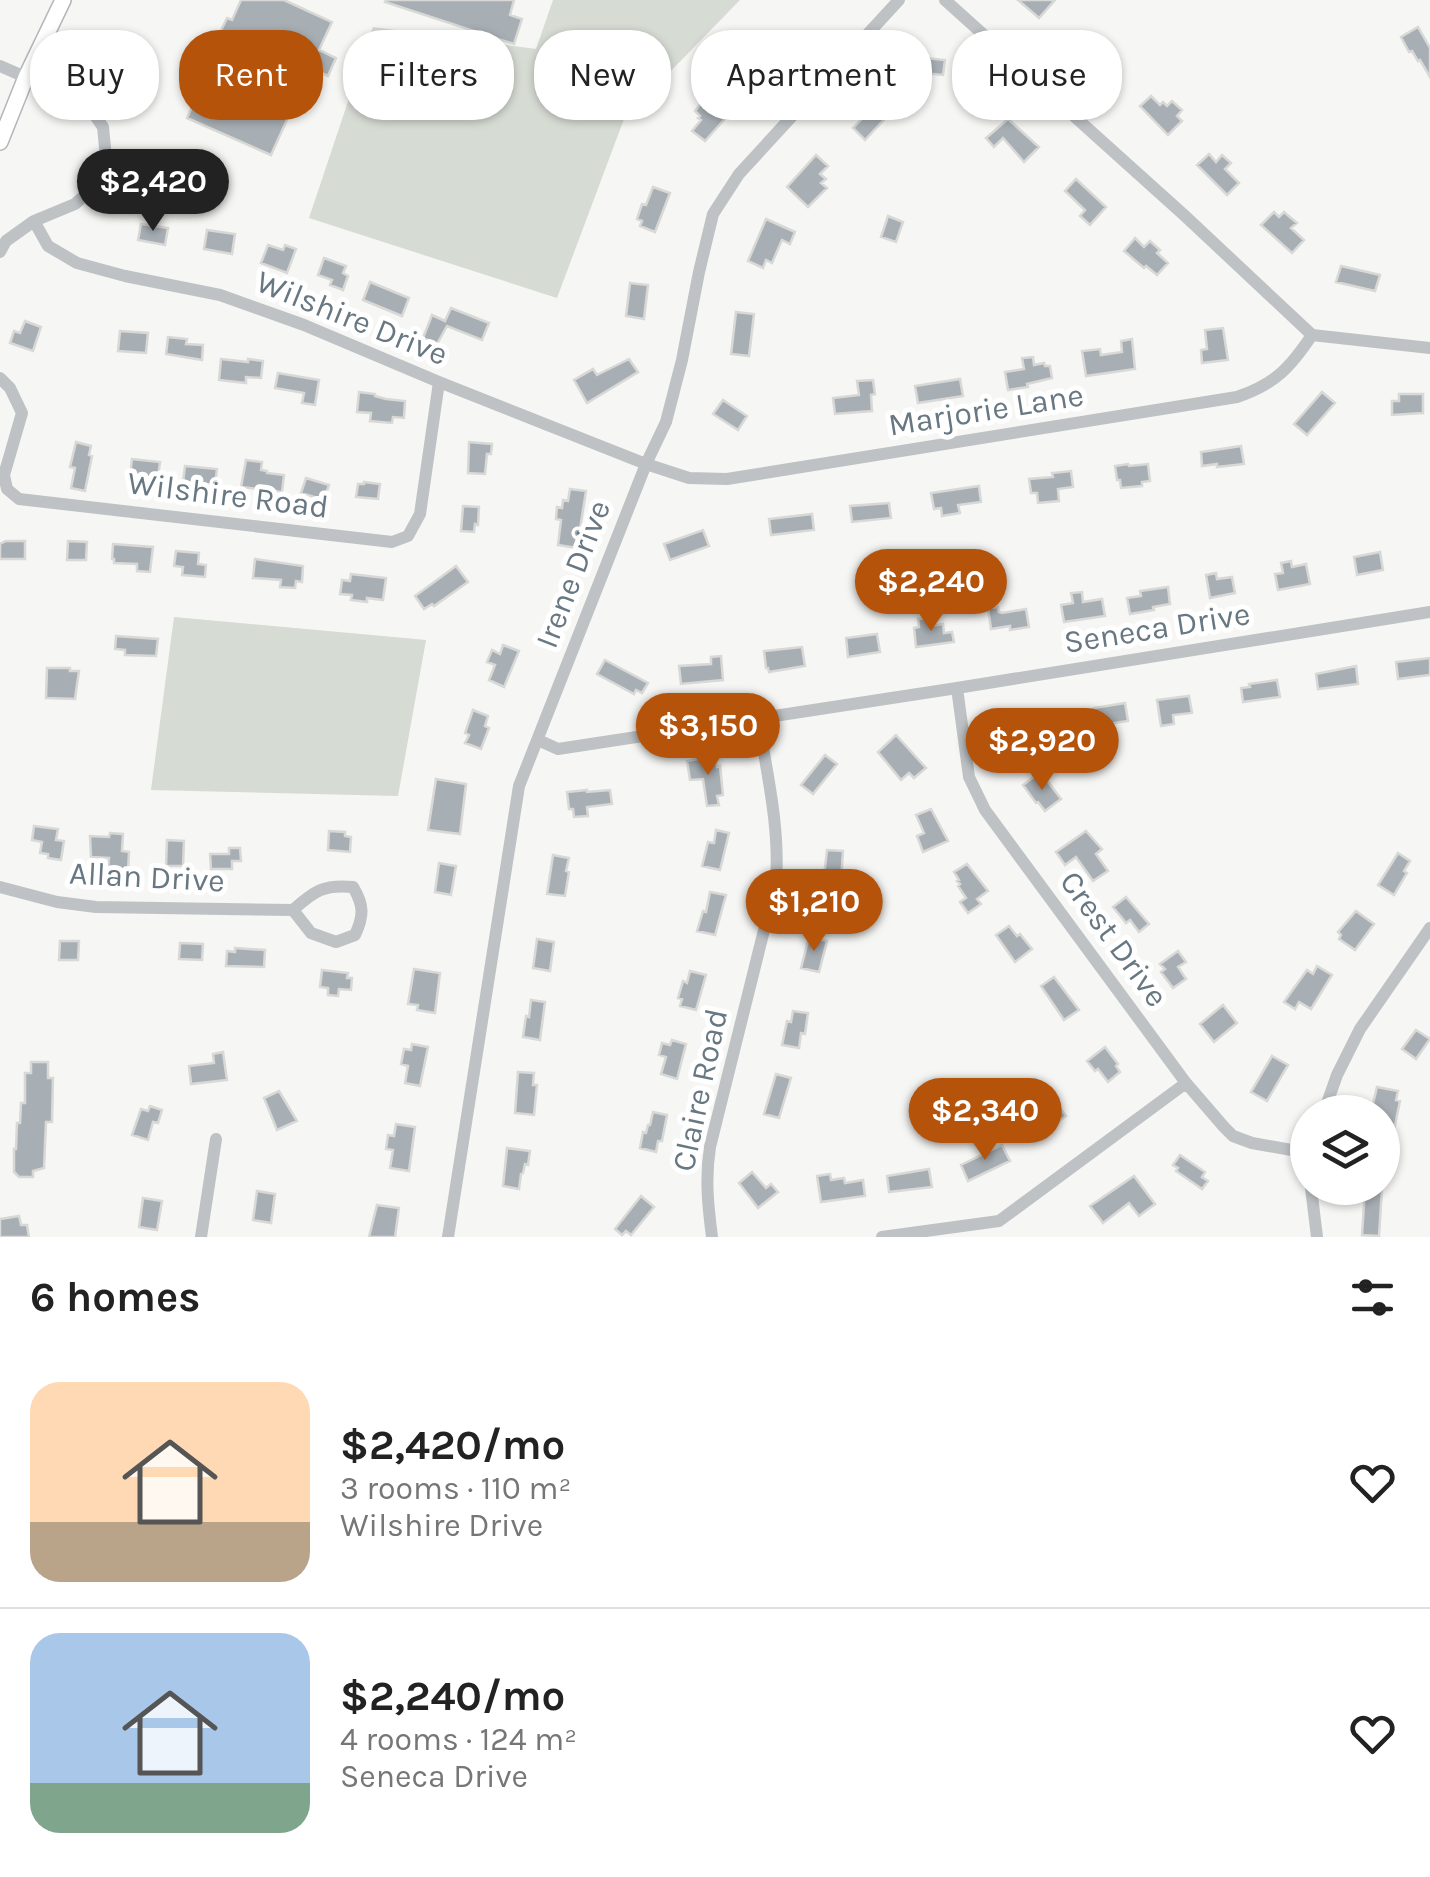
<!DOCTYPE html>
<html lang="en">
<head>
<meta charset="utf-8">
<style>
  :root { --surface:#fff; --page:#f6f6f6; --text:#222; --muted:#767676; --line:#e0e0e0; --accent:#b45309 }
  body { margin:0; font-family:Karla,sans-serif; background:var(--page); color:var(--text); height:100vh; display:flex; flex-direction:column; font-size:38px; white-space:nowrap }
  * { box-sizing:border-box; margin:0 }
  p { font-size:32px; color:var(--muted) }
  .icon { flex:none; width:55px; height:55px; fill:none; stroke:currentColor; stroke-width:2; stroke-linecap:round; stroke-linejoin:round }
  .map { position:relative; height:1237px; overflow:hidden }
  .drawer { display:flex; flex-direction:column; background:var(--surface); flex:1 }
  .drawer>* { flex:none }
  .hud { position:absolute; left:30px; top:30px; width:1370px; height:90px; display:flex; gap:20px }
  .tools { position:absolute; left:1290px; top:1095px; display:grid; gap:20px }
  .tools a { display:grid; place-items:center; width:110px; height:110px; border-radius:50%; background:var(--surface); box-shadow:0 2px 8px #0004; font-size:50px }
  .price { position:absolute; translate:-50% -85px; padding:0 22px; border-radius:35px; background:var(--accent); color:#fff; font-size:32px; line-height:65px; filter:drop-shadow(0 2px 5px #0008) }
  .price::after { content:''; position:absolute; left:50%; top:60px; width:30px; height:22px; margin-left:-15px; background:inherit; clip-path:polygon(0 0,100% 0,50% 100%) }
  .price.active { background:#222; color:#fff }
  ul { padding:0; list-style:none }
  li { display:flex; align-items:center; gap:30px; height:250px; padding:0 30px }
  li+li { border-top:2px solid var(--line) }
  li span { display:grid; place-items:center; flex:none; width:280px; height:200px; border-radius:30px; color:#555 }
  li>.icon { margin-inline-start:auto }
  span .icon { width:120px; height:120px; fill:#fffc; stroke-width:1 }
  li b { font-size:42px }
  h2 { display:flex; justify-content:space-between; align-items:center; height:120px; padding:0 30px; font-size:42px }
  .tag { padding:0 35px; border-radius:40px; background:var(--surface); box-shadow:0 2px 8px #0004; font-size:35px; line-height:90px }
  .tag.active { background:var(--accent); color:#fff }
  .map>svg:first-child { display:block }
  .green { fill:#d6dbd3 }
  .building { fill:#a8afb4; stroke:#d8d8d6; stroke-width:2.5 }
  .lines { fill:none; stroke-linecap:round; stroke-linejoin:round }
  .major-casing { stroke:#b2b6b9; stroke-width:18 }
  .minor { stroke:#bec2c5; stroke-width:12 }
  .major { stroke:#fff; stroke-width:15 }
  .labels { text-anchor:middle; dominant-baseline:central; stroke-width:10; stroke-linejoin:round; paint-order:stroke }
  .street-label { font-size:32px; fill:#687882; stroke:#fff }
</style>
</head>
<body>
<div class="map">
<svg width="1430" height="1237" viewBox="0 0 1430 1237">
  <rect width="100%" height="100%" fill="#f6f6f4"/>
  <path class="green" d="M553,0H740L624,119L557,298L309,218L373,27L536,49Z
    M174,617L426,640L398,796L151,790Z"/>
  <path class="building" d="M241,0H284L332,22L319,50L336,58L328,76L315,70L305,93L300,91L271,155L187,118L200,89L195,86L202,70L207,72L211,65L220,45L215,43L227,18L232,20Z
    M386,0H514L510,15L522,19L514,44L385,2Z
    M1018,0H1055L1039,18Z
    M1418,27L1430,48V77L1420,60L1418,61L1412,51L1409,52L1401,37Z
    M774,34L787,45L780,54L783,56L763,79L747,65Z
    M1091,36L1101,46L1098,50L1112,63L1099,77L1075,53Z
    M905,56L945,60L943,75L903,71Z
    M1151,96L1160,105L1163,102L1167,106L1172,101L1182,110L1177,116L1182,121L1168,135L1140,106Z
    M716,98L732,111L705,141L692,131L701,120L698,118L700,116L695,111L702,102L708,107Z
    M880,100L892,111L865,140L853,128Z
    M1008,119L1039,147L1024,162L1003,138L994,147L986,138Z
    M1209,154L1216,162L1222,155L1231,163L1225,169L1239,183L1227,195L1197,165Z
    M816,155L828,166L820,174L826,179L821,183L827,188L808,207L787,187Z
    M1076,179L1106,207L1090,225L1080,216L1085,210L1065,191Z
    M653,187L670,193L655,232L640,226L642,221L637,219L642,204L646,205Z
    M1274,212L1279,217L1284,212L1297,223L1291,228L1304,240L1292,253L1261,225Z
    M888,216L903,222L896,242L881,237Z
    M766,219L795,232L790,244L782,240L772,263L766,260L763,268L748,261Z
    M141,224L168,228L165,245L138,240Z
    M207,230L235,234L232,254L204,249Z
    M1135,238L1144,247L1150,241L1160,250L1157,253L1168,263L1157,275L1146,266L1144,268L1124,251Z
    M268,245L283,250L285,245L296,249L287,273L261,263Z
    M324,258L346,266L343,273L348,276L343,290L330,285L332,280L318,275Z
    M1341,266L1380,275L1375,291L1336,282Z
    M370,282L409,298L402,316L363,300Z
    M630,283L648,285L644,319L626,316Z
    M451,308L489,323L482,340L447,326L437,344L423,338L432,315L445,321Z
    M736,312L754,314L749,356L731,354Z
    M25,321L41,327L33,351L10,343L14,331L20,333Z
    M1223,328L1228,360L1202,363L1201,350L1207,349L1205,330Z
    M120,331L148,333L146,353L118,351Z
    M168,337L187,339L186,344L203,345L202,360L166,354Z
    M1132,339L1135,369L1086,376L1082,351L1100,349L1101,355L1122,352L1121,341Z
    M1033,357L1034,365L1044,363L1045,366H1050L1052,378L1027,384L1028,387L1008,390L1005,372L1024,369L1022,358Z
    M221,359L248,362V359L263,361L261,378L246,377V383L219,380Z
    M629,359L638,372L587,403L574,380L593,369L597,375Z
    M278,373L319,380L315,405L302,403L304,393L275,388Z
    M960,379L963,396L918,403L915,386Z
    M873,380L875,394L871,395L872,411L835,414L833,398L859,395L857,381Z
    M359,392L375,394V396L386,399L405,401L404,418L393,417L392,423L370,421L371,413L357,412Z
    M1322,392L1335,403L1307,435L1294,424Z
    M1399,394H1423V413L1392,415V401H1399Z
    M723,400L747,416L738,430L713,414Z
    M76,442L91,446L89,455L92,456L85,491L71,488L75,468L70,467Z
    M469,442L492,444L491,454H487L485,474L468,473Z
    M1241,446L1244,464L1217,467V464L1202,466L1201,452Z
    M132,459L160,462L158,478L130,475Z
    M246,460L262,462L261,470L267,471V473L284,475L282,492L241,487Z
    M1128,464L1129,466L1148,464L1150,481L1142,482V486L1121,488L1120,480H1117L1115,466Z
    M185,466L217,469L215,485L183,482Z
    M1071,471L1073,487L1058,489L1059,501L1038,503L1037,493H1031L1029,479L1053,477L1052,473Z
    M306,478L329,485L324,500L301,493Z
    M364,482L380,484L378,499L356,497L358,484H364Z
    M979,486L981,502L958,505L960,513L942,516L941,508L934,509L931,493Z
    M570,489L586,491L577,548L558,545L561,520L556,519L557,507L562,508L563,500L568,501Z
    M889,503L891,518L852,522L850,506Z
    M463,506L479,507L478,525L475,524L474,532L461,531Z
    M812,514L814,530L771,535L769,519Z
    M703,530L709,546L670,560L664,544Z
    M6,541H25V559H0V544Z
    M68,541L87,542L86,560H67Z
    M113,544L153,547L150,572L137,571V564L114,563V559H112Z
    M176,551L199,553L198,564L206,565L205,577L182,575L183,567L174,566Z
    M1380,552L1383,570L1357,575L1354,557Z
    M255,559L303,566L302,582L296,581L295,588L280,587L281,580L253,578Z
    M1291,561L1292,567L1306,564L1310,584L1278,590L1275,574L1283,573L1281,563Z
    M456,566L468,582L434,606L432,604L424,609L415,596Z
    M1216,573L1217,579L1232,577L1235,593L1210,598L1206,575Z
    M351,574L386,578L383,600L367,598V602L351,600L352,595L340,594L342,580L350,581Z
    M1168,587L1170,604L1153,607L1154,610L1130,614L1127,598L1141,596L1140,591Z
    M1082,592L1083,602L1102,599L1105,616L1064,622L1061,605L1073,603L1071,593Z
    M998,607L999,612L1002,613L1026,609L1029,627L1010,630V626L991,629L988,608Z
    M930,618L931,626L943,624L944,633L952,632L954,642L916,647L914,628L919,627L918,619Z
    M877,634L880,652L848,657L846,638Z
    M116,636L158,639L156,656L125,655V650L115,649Z
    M503,645L519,651L504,687L489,680L495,665L487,662L492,650L500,654Z
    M802,647L805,666L769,672L768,668H766L764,651Z
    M721,656L723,680L681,684L679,666L711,664V657Z
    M1430,658V675L1398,679L1396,662Z
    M605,660L648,683L642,693L636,690L634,694L597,674Z
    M1356,666L1358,684L1318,689L1316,674Z
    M47,668H70V671H79L75,699L46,698Z
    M1277,680L1280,697L1243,702L1241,688L1250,687L1249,684Z
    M1189,696L1192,713L1173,715L1174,724L1161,726L1157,700Z
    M1125,703L1128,721L1096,726L1094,708Z
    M473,710L488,716L485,726L489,728L481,749L465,743L469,735L465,733Z
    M1020,720L1021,726L1023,725L1024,751L1009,753L1005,722Z
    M896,735L926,768L914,778L909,773L901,780L878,752Z
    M825,755L837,764L813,794L801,785Z
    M715,756L717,767L720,766L723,795L717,796L719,805L707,806L703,779L690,780L687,761Z
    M1035,776L1040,783L1046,779L1061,799L1045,811L1038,802L1036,803L1023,785Z
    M436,779L466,784L460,834L428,830Z
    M587,790V792L610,790L612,804L587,807L588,816L574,817L573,809H569L567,792Z
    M931,809L948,841L923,852L917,836L924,833L916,815Z
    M34,826L58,829L56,840L64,841L61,860L48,858V854L40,853L42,842L32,840Z
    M716,830L729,833L720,870L702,866L708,842L714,843Z
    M329,831L345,832V836L351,837L350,852L328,850Z
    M1086,831L1102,849L1096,854L1108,871L1093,881L1076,857L1065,865L1056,852Z
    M110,833L123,834L122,851L129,852L128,871L108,869L109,858L91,857L90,836L109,837Z
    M167,840L184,841L183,866H166Z
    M229,848H240L241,861H232V869H211L210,854H229Z
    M827,850L843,851L840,896L822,894Z
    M1398,853L1410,861L1404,871L1407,873L1394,895L1378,885Z
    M553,855L569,858L566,871L569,872L565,896L547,894Z
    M439,863L456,866L451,895L435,892Z
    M967,864L988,891L977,899L981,904L968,913L960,902L966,898L958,886L960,884L957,881L959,880L954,872Z
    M710,892L726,895L715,935L697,931L703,911L706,912Z
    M1126,897L1149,924L1139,932L1130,920L1126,923L1113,907Z
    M1356,911L1374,924L1355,950L1339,939L1341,935L1338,932Z
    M1009,926L1017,936L1020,934L1032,949L1015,962L996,935Z
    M809,937L827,941L819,972L801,968Z
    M537,939L554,942L550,971L533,968Z
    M60,941H79L78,960H59Z
    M180,943L203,944L202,960L179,959Z
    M235,948L265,950L264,967L226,966L227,951L235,952Z
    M1178,951L1186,962L1178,967L1186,979L1173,988L1161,972L1165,969L1160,964Z
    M1317,966L1332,975L1311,1009L1299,1002L1295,1009L1284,1002L1307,970L1313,974Z
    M414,969L440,973L435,1013L417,1010L418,1005L408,1004Z
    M322,970L348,973L347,978H352L351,990L339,989L338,996L328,995V988L320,987Z
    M690,971L706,975L696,1010L680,1006L682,999L678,998L683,981L687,983Z
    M1054,977L1079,1010L1064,1020L1041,986Z
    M531,1000L545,1002L540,1040L523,1037L526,1016L529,1017Z
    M1223,1005L1237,1023L1214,1042L1200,1024Z
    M793,1011L808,1013L805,1034L801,1033L799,1048L782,1045L787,1021L791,1022Z
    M1416,1030L1430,1039L1416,1059L1402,1049Z
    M672,1040L686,1044L677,1079L661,1074L666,1057L659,1055L662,1043L670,1045Z
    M412,1044L428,1047L420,1086L405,1083L408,1066L401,1064L404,1049L411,1050Z
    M1105,1047L1118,1064L1116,1066L1120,1072L1108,1082L1098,1069L1095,1071L1087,1061Z
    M223,1052L227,1080L191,1084L189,1066L214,1063L213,1054Z
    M1272,1056L1288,1065L1267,1101L1251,1092Z
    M31,1062H48V1078H53L52,1122H46L44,1168L33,1171V1177H19L14,1172V1149H16L17,1123H20L21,1103H25V1073H31Z
    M518,1072L534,1073L533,1085H537L534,1115L515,1113Z
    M776,1074L791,1078L779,1118L764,1114Z
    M1377,1087L1398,1091L1396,1100L1400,1101L1393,1135L1382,1132V1112H1371Z
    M279,1091L297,1121L277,1130L264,1098Z
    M1048,1092L1066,1116L1029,1141L1014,1117Z
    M150,1106L162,1110L158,1123L153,1122L148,1140L132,1135L141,1109L148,1111Z
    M653,1112L667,1115L662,1141H658L656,1152L640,1148L643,1132L646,1133L648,1125H650Z
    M396,1124L415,1127L409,1171L390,1168L393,1150L386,1149L388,1135L394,1136Z
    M1002,1145L1010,1161L968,1181L961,1165Z
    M507,1148L530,1151L528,1165L525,1164L523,1173L521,1174L519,1189L503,1186Z
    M1180,1155L1205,1172L1202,1177L1208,1181L1202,1189L1176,1171L1178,1168L1173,1165Z
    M929,1169L932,1187L889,1192L887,1176Z
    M752,1172L766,1188L771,1184L778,1192L758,1208L739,1183Z
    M830,1174L831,1180L844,1178L845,1183L863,1180L865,1196L821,1202L817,1176Z
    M1134,1176L1155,1204L1139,1216L1129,1203L1103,1223L1090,1206Z
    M1365,1188H1382L1379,1236L1362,1235Z
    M257,1191L275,1194L271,1223L253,1220Z
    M641,1196L654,1207L631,1235L626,1231L622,1235L615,1229Z
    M143,1198L162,1201L157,1230L139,1227Z
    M377,1205L399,1208L395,1237H369Z
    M19,1216L21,1225H27L29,1237H0V1219Z"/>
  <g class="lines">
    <defs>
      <path id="major" d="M0,142L26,77L63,0"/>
    </defs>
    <use href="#major" class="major-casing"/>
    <path class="minor" d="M945,0L1184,215L1312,335L1430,348
      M0,66L87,104L103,127L106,158L95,186L75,204L34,221L6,241L0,252
      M34,221L48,246L77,263L125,276L220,295L304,325L439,382L646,464L689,478L727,479L1237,397C1275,384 1290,368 1312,335
      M0,378L10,388L22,413L4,475L7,489L19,499L392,542L408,536L420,514L439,382
      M957,688L969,777L985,810L1186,1083L1224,1127L1233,1136L1252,1143L1308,1153
      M538,740L558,749L957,688L1430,612
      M0,887L57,902L96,907L293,910C314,891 324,884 353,887C364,905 364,916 355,935L336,942L311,933L293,910
      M1324,1112L1337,1075L1360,1029L1430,928
      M1311,1188L1317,1237
      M201,1237L216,1139
      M448,1237L519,786L646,464L666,422L682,360L699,272L713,214L739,174L899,0
      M712,1237C708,1206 705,1178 710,1147L776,882C780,828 767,773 758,719
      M882,1237L999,1221L1186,1083"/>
    <use href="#major" class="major"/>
  </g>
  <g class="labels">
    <g class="street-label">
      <text transform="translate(352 318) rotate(22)">Wilshire Drive</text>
      <text transform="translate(986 410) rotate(-9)">Marjorie Lane</text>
      <text transform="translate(228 495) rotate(7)">Wilshire Road</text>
      <text transform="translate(573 574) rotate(-69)">Irene Drive</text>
      <text transform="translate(1157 628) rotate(-9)">Seneca Drive</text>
      <text transform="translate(147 877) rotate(3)">Allan Drive</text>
      <text transform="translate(1114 939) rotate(54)">Crest Drive</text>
      <text transform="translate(700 1090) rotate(-78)">Claire Road</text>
    </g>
  </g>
</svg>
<div class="tools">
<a><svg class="icon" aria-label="layers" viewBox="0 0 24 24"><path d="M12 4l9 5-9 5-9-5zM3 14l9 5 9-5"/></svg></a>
</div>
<b class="price active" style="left:153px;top:234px">$2,420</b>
<b class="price" style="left:931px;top:634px">$2,240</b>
<b class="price" style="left:708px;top:778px">$3,150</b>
<b class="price" style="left:1042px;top:793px">$2,920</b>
<b class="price" style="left:814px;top:954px">$1,210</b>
<b class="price" style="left:985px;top:1163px">$2,340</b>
<div class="hud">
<a class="tag">Buy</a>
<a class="tag active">Rent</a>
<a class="tag">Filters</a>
<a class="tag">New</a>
<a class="tag">Apartment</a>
<a class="tag">House</a>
</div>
</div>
<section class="drawer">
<h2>6 homes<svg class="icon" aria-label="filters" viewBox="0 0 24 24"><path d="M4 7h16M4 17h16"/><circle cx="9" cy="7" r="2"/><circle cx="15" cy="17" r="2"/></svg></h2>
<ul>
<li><span style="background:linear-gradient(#ffd9b3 70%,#b9a48a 0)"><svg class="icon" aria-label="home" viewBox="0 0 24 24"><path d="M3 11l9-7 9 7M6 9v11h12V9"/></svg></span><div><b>$2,420/mo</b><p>3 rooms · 110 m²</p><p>Wilshire Drive</p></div><svg class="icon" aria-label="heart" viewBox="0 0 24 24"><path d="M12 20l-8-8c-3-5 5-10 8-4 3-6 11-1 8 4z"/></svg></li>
<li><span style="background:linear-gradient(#a9c7e8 75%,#7fa58c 0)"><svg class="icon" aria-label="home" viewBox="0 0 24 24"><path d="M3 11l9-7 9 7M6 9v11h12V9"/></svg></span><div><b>$2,240/mo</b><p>4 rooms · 124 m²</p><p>Seneca Drive</p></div><svg class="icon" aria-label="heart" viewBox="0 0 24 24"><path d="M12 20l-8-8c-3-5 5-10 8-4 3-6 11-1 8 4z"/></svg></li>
</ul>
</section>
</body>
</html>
